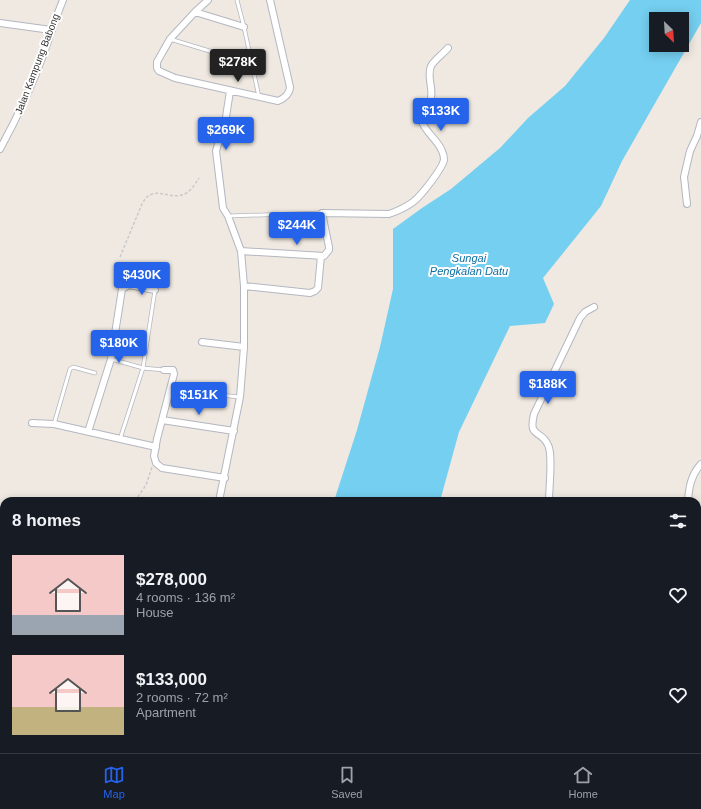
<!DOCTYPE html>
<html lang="en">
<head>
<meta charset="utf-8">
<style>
  :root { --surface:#171b24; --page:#20242c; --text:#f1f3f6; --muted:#9ea1a6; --line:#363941; --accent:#2563eb }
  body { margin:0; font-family:Arial,sans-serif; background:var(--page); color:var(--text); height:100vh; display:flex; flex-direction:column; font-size:15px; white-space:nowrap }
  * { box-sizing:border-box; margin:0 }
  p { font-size:13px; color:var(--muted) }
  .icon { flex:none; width:22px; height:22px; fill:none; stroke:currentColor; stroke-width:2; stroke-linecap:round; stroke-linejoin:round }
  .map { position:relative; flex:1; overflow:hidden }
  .side { position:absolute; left:0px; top:497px; width:701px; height:256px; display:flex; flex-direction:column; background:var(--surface); border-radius:12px 12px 0 0; box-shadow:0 2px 10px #0003 }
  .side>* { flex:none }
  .needle { width:26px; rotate:155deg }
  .controls { position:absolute; left:649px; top:12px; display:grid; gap:8px }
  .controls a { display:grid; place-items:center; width:40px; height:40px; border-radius:0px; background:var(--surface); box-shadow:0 2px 10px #0003; font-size:20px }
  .price { position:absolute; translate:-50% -34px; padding:0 9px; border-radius:4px; background:var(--accent); color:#fff; font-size:13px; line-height:26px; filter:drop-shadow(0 1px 2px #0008) }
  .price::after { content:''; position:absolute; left:50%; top:24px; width:12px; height:9px; margin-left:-6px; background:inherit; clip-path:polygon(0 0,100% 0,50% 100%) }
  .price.selected { background:#222; color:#fff }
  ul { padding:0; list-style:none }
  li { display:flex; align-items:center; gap:12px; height:100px; padding:0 12px }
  li span { display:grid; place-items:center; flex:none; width:112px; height:80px; border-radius:0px; color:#555 }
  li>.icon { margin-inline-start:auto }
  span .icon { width:48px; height:48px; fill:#fffc; stroke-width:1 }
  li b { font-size:17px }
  h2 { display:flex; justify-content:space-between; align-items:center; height:48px; padding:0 12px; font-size:17px }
  .tabs { display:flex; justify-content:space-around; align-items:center; height:56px; border-top:1px solid var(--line); background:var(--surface); font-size:11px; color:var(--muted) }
  .tabs a { display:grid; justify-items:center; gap:2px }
  .tabs .selected { color:var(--accent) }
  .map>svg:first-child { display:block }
  .water { fill:#75cff0; fill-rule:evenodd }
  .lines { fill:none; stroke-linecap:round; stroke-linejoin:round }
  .lane-casing { stroke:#b4b7c1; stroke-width:4.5 }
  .street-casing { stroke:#b4b7c1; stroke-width:8 }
  .secondary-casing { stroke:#b4b7c1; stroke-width:10 }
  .path { stroke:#c9c9c9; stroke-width:1.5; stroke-dasharray:3 2; stroke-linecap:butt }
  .lane { stroke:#fff; stroke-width:3 }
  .street { stroke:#fff; stroke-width:6 }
  .secondary { stroke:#fff; stroke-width:9 }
  .labels { text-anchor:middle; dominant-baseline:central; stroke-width:4; stroke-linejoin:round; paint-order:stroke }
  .street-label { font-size:10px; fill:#2e2e2e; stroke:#fff }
  .water-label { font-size:11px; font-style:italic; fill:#0d6fa3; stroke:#fff }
</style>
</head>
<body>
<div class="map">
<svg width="701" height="753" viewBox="0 0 701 753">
  <rect width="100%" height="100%" fill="#efe9e1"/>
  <path class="water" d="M630,0H701V23L622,161L601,206L543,278L554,304L545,323L510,326L459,432L440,501H334L357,430L380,347L393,289V229L422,208L451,189L500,148L528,118L565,86L604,38ZM656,19H682V45H656Z
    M214,749H348L345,753H211Z"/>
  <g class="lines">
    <defs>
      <path id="lane" d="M237,0L244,27L259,97
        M170,39L252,64
        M228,216L322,213
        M111,359L143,368L164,370
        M169,390L240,397
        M54,424L70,369L73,367L95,373
        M120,439L143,368L155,290
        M697,571H701
        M357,753L358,749
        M578,753L579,749
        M616,753L617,749"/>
      <path id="street" d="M208,0L195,12L170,39L157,62V68L159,71L175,78L278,101C284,99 290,93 290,87L270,0
        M195,12L244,27
        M0,23L51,30
        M0,149C17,118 32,86 44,53C50,35 56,17 63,0
        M687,204L684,177L690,151L697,136L701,122
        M241,251L324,256L329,250V247L322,213L389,214C398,211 406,207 413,202C421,196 442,169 444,160C444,158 443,153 442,151C438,140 424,131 422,121C420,113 428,108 430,102C435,90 426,78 431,66C434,60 443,54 448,48
        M244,286L310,293L315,291L318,288L321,256
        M202,342L244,347
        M164,370H173L174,374L157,439L154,456L156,463L162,468L225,478
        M162,420L234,431
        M32,423L54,424L156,447
        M88,432L111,359L122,289L129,285L155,290
        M219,501L240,397L244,347V286L241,251L228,216L223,208L216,151L226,117L230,91
        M549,501C549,489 553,454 548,445C541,429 528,439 534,414L580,318L585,312L594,307
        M688,501C689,487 691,475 701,464
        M39,749V753
        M488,753L489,749
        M665,753V749"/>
      <path id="secondary" d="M0,662L4,661
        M643,749L661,753"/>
    </defs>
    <use href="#lane" class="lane-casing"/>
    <use href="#street" class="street-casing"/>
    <use href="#secondary" class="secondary-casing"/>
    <path class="path" d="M120,257L142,204C152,184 167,199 182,195C190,193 195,184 199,178
      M135,501L146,485L152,467
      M137,753L145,749"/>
    <use href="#lane" class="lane"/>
    <use href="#street" class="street"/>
    <use href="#secondary" class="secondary"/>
  </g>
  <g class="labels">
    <g class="street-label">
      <text transform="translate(37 64) rotate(-69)">Jalan Kampung Babong</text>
    </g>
    <g class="water-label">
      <text x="469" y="258">Sungai<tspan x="469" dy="13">Pengkalan Datu</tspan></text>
    </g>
  </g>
</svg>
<div class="controls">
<a><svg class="needle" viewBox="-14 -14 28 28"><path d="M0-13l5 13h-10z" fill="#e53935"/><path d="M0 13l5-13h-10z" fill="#9ea1a6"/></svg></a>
</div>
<b class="price selected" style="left:238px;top:83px">$278K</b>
<b class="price" style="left:441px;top:132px">$133K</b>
<b class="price" style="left:226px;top:151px">$269K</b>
<b class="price" style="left:297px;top:246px">$244K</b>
<b class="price" style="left:142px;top:296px">$430K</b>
<b class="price" style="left:119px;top:364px">$180K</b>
<b class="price" style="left:548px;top:405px">$188K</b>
<b class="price" style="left:199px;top:416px">$151K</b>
<section class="side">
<h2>8 homes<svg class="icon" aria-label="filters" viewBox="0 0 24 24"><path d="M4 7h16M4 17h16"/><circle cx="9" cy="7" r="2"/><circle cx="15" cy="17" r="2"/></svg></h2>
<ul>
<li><span style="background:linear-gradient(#f6c9c9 75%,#9aa5b1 0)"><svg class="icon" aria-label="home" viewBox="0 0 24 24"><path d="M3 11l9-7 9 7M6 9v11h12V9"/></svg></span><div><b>$278,000</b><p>4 rooms · 136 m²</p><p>House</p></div><svg class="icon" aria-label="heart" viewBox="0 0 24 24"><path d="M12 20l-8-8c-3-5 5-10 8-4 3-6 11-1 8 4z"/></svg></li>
<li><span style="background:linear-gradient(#f6c9c9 65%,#c2b280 0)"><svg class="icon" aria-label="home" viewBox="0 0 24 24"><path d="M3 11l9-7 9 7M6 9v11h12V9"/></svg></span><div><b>$133,000</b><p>2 rooms · 72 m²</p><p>Apartment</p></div><svg class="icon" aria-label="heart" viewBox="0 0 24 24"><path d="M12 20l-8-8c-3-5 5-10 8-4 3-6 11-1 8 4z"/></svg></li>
</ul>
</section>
</div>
<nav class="tabs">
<a class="selected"><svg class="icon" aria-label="map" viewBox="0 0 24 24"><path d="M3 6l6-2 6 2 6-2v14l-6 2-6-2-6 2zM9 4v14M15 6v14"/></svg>Map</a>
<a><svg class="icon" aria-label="saved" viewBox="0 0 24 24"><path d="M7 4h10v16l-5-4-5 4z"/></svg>Saved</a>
<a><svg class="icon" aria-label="home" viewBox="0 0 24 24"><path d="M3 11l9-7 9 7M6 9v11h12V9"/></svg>Home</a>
</nav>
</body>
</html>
